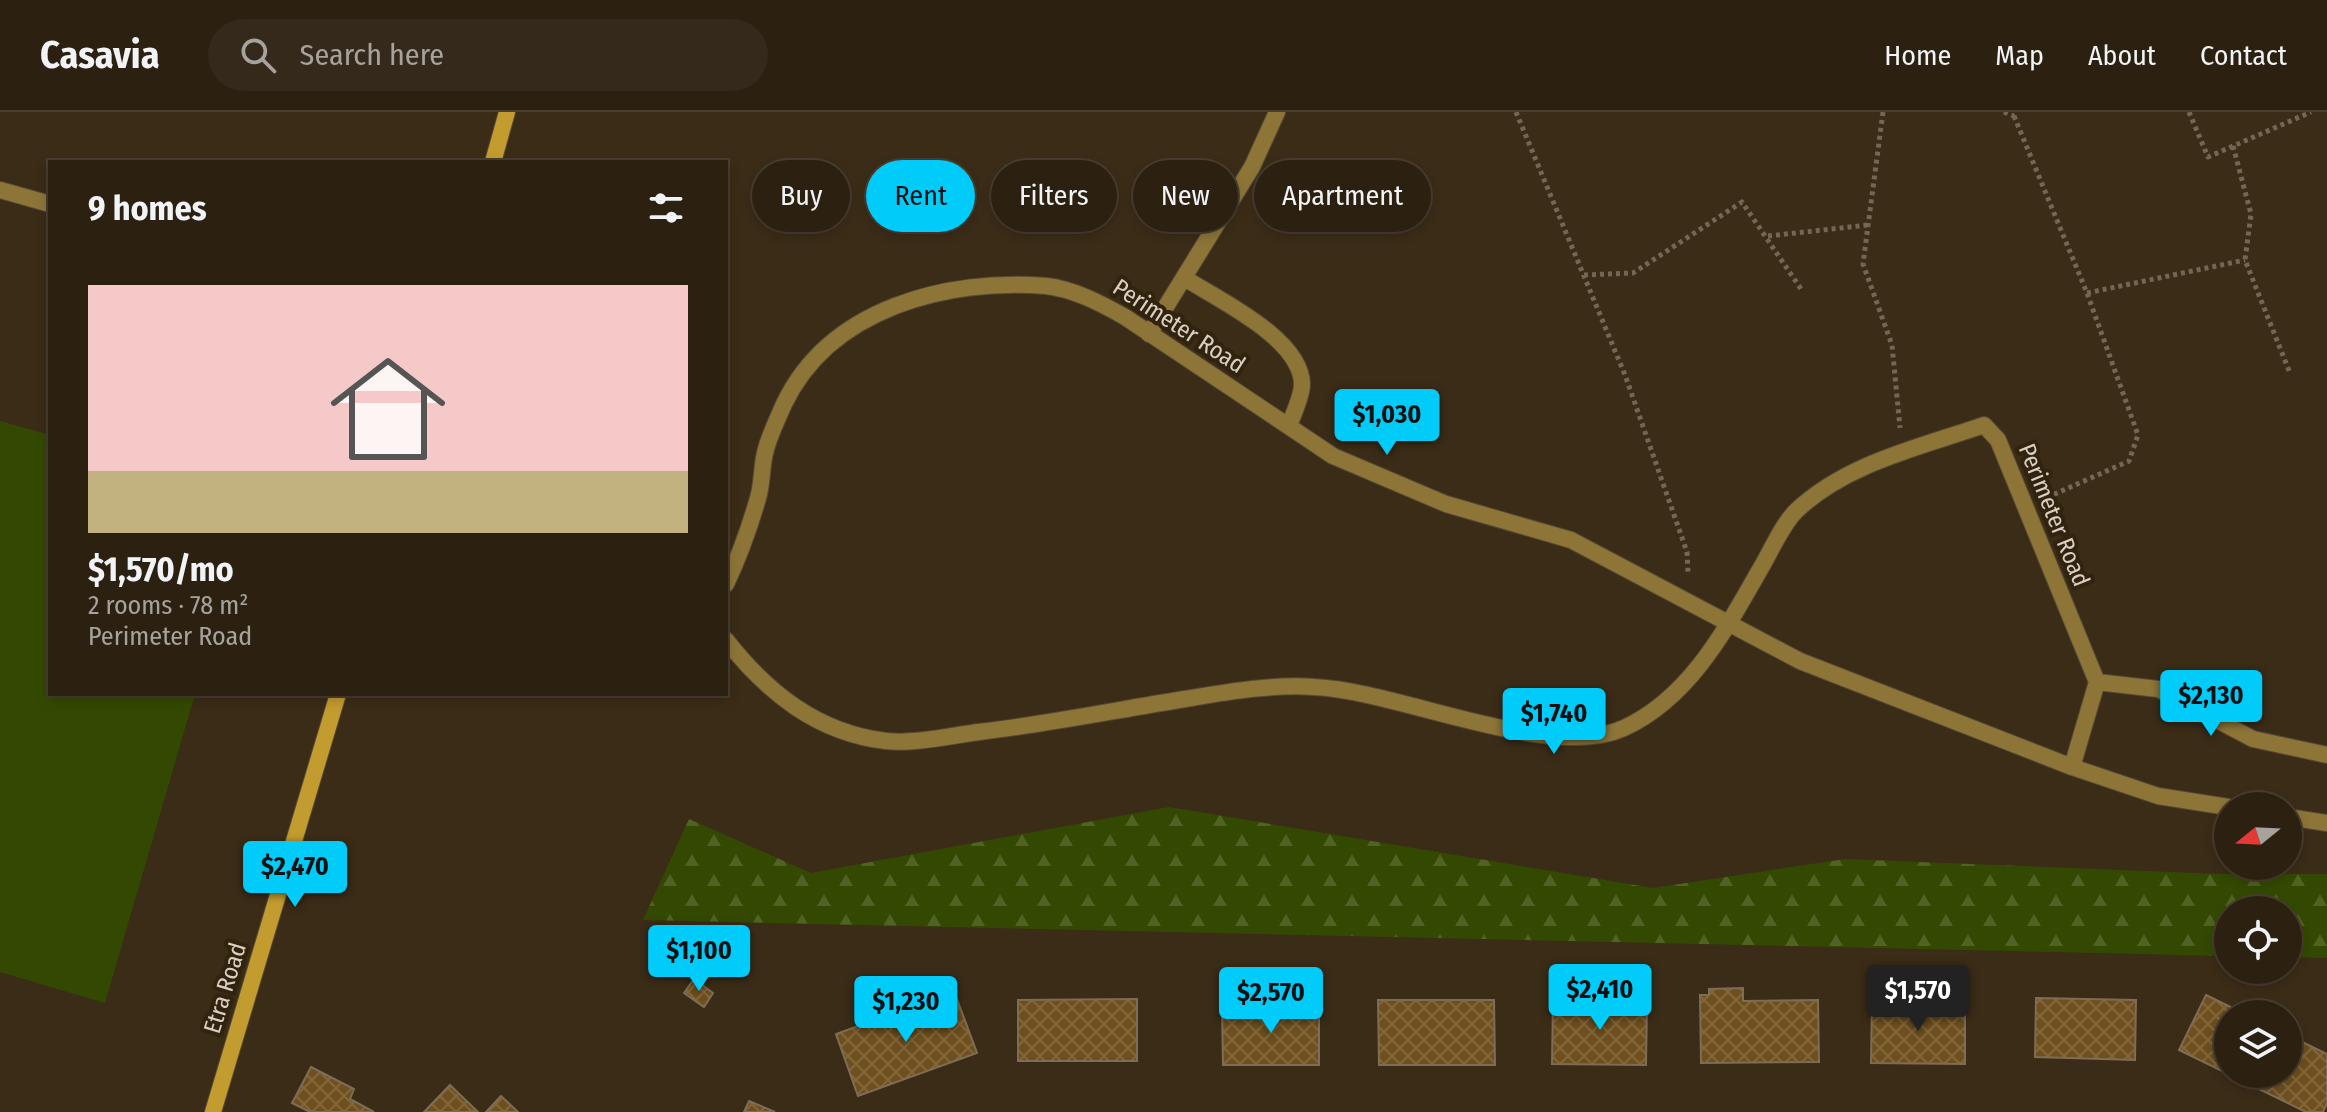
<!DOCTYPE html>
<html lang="en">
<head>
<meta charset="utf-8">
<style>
  :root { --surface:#2c2111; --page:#34291a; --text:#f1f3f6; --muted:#a6a39f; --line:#483e31; --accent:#00cbf9 }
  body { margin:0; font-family:"Fira Sans Condensed",sans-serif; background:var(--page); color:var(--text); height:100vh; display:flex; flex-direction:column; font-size:30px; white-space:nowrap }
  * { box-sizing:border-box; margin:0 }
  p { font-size:26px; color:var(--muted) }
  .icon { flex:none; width:44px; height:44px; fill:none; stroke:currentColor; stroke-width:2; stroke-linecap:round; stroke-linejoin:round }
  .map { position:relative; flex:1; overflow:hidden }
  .panel { position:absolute; left:48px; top:48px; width:680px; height:536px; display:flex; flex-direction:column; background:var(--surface); border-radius:0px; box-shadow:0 4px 12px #0003,0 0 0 2px var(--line) }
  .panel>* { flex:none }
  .guide { position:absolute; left:752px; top:48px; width:760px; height:72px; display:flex; gap:16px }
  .needle { width:52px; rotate:252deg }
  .buttons { position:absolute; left:2214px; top:680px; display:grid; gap:16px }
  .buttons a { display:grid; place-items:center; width:88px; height:88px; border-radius:50%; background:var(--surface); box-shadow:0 4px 12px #0003,0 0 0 2px var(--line); font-size:40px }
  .price { position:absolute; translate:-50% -68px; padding:0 18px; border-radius:8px; background:var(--accent); color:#111; font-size:26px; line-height:52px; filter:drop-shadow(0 2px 4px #0008) }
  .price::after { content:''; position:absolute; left:50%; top:48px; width:24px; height:18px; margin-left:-12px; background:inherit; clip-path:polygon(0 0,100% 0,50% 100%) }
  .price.active { background:#222; color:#fff }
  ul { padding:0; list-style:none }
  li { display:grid; align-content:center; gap:16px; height:424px; padding:0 40px }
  li span { display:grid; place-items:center; height:248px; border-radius:0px; color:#555 }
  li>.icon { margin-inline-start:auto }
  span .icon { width:144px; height:144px; fill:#fffc; stroke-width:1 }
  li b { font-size:34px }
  h2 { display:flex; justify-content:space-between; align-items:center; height:96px; padding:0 40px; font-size:34px }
  .tag { padding:0 28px; border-radius:36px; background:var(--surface); box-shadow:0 4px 12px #0003,0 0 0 2px var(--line); font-size:28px; line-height:72px }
  .tag.active { background:var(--accent); color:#111 }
  header { display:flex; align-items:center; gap:48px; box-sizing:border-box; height:112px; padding:0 40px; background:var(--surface); border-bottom:2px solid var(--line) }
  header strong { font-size:38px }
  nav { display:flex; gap:44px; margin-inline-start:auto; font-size:28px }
  .search { width:560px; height:72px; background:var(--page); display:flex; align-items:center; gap:20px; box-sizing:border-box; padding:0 28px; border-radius:44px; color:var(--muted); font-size:30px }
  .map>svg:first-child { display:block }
  .green { fill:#334901 }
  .forest { fill:url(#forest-firs) }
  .building { fill:url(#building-cross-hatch); stroke:#7e6d56; stroke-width:2 }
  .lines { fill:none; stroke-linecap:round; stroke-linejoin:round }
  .lane-casing { stroke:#574a36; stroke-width:18 }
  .street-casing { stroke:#574a36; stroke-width:18 }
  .secondary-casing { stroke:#574a36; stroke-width:18 }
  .path { stroke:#736654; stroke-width:5; stroke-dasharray:4 4; stroke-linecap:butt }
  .lane { stroke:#8d7538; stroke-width:16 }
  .street { stroke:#8d7538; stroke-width:16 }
  .secondary { stroke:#c39c2f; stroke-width:16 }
  .labels { text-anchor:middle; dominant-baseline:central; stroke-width:8; stroke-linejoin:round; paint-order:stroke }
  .street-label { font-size:24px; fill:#d9d0c3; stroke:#31230d }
</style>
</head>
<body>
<header>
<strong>Casavia</strong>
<div class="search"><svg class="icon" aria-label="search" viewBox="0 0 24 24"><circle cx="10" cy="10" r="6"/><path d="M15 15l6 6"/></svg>Search here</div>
<nav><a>Home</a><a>Map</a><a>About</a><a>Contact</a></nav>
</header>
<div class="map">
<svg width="2327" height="1000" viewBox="0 0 2327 1000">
  <defs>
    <pattern id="forest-firs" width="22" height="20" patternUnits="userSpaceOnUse" patternTransform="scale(2)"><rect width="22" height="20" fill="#334901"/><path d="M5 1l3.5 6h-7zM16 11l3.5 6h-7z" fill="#506224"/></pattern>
    <pattern id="building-cross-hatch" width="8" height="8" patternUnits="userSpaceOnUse" patternTransform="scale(2)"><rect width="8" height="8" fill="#6e4f1d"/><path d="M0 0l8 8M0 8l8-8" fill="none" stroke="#82673c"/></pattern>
  </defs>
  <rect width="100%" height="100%" fill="#3b2c17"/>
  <path class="green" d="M0,309L50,323V582H195L105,891L0,860Z"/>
  <path class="forest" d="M1169,695L1653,776L1845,747L2221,762H2327V846L2288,845V798H2228V844L643,808L689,707L811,761Z"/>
  <path class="building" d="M694,867L713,881L704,895L684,881Z
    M1743,876V889L1818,888L1819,950L1701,951L1700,883H1709V877Z
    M954,879L977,941L858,984L836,922Z
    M2206,883L2245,902H2228V962L2179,938Z
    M2036,886L2136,888L2135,948L2035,945Z
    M1137,887V949H1018V888Z
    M1378,888H1494L1495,953H1379Z
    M1553,888L1647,889L1646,953L1552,952Z
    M1872,889L1965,890V952L1871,951Z
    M1222,893H1319V953H1223Z
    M2288,923L2327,942V991L2323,1000H2306L2228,962H2288Z
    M311,955L354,977L350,987L374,1000H310L292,991Z
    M450,973L478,1000H424Z
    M501,984L518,1000H486Z
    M749,989L775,1000H744Z"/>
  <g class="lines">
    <defs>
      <path id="lane" d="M0,78L50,92
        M1186,167C1221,189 1301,227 1302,272C1302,285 1293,302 1289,314
        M1149,222L1252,55L1277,0"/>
      <path id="street" d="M726,472C739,445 750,414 758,386C763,370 761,353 766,337C770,322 778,306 784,292C830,196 947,166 1046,174C1074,177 1102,192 1125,205L1333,344L1446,392L1571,428L1800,549L2072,655L2158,684L2228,695
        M726,528C767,580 817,621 886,629C915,632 949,624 979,620C1048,612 1116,598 1185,587C1227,580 1272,572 1314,575C1401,579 1549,650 1624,616C1691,585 1727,515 1762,454C1772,437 1782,413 1796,399C1846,351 1921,335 1984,313L1998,328L2097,570L2072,655
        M2097,570L2158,577L2253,627L2327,643
        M2288,705L2327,711"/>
      <path id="secondary" d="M493,50L507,0
        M213,1000L338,582"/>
    </defs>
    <use href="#lane" class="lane-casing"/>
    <use href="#street" class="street-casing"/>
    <use href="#secondary" class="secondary-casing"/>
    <path class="path" d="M1516,0L1625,263L1687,440L1688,461
      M1883,0L1863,152L1892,233L1900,316
      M2004,0L2014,4L2017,0
      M2189,0L2208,45L2311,0
      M2014,4L2087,181L2138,323L2129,349L2048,385
      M2233,34L2251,102L2245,148L2290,261
      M1768,124L1868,113
      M1584,163L1633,161L1742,90L1803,180
      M2087,181L2245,148"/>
    <use href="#lane" class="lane"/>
    <use href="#street" class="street"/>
    <use href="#secondary" class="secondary"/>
  </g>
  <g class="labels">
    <g class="street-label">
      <text transform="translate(1179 214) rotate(33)">Perimeter Road</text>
      <text transform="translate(2054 403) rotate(68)">Perimeter Road</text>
      <text transform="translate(225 876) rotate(-73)">Etra Road</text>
    </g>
  </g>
</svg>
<div class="buttons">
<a><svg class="needle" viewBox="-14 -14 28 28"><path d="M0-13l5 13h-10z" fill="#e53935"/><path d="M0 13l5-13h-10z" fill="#a6a39f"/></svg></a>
<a><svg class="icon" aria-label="locate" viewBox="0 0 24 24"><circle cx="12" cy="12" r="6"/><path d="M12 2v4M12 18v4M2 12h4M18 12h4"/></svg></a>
<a><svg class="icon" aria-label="layers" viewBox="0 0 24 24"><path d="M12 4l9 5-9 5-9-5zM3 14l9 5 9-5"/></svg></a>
</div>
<b class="price" style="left:1387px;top:345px">$1,030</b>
<b class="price" style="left:2211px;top:626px">$2,130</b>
<b class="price" style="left:1554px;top:644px">$1,740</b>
<b class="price" style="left:295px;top:797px">$2,470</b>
<b class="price" style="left:699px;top:881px">$1,100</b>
<b class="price" style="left:1600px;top:920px">$2,410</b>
<b class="price active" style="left:1918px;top:921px">$1,570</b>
<b class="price" style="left:1271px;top:923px">$2,570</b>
<b class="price" style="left:906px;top:932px">$1,230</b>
<div class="guide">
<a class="tag">Buy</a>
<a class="tag active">Rent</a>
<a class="tag">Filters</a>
<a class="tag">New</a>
<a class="tag">Apartment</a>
</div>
<section class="panel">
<h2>9 homes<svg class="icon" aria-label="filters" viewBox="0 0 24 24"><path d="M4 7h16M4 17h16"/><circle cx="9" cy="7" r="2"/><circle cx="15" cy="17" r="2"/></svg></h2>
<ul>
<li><span style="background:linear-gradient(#f6c9c9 75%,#c2b280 0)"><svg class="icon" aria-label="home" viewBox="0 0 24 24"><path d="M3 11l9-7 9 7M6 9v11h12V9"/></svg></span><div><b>$1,570/mo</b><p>2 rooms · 78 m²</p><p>Perimeter Road</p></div></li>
</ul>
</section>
</div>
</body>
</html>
